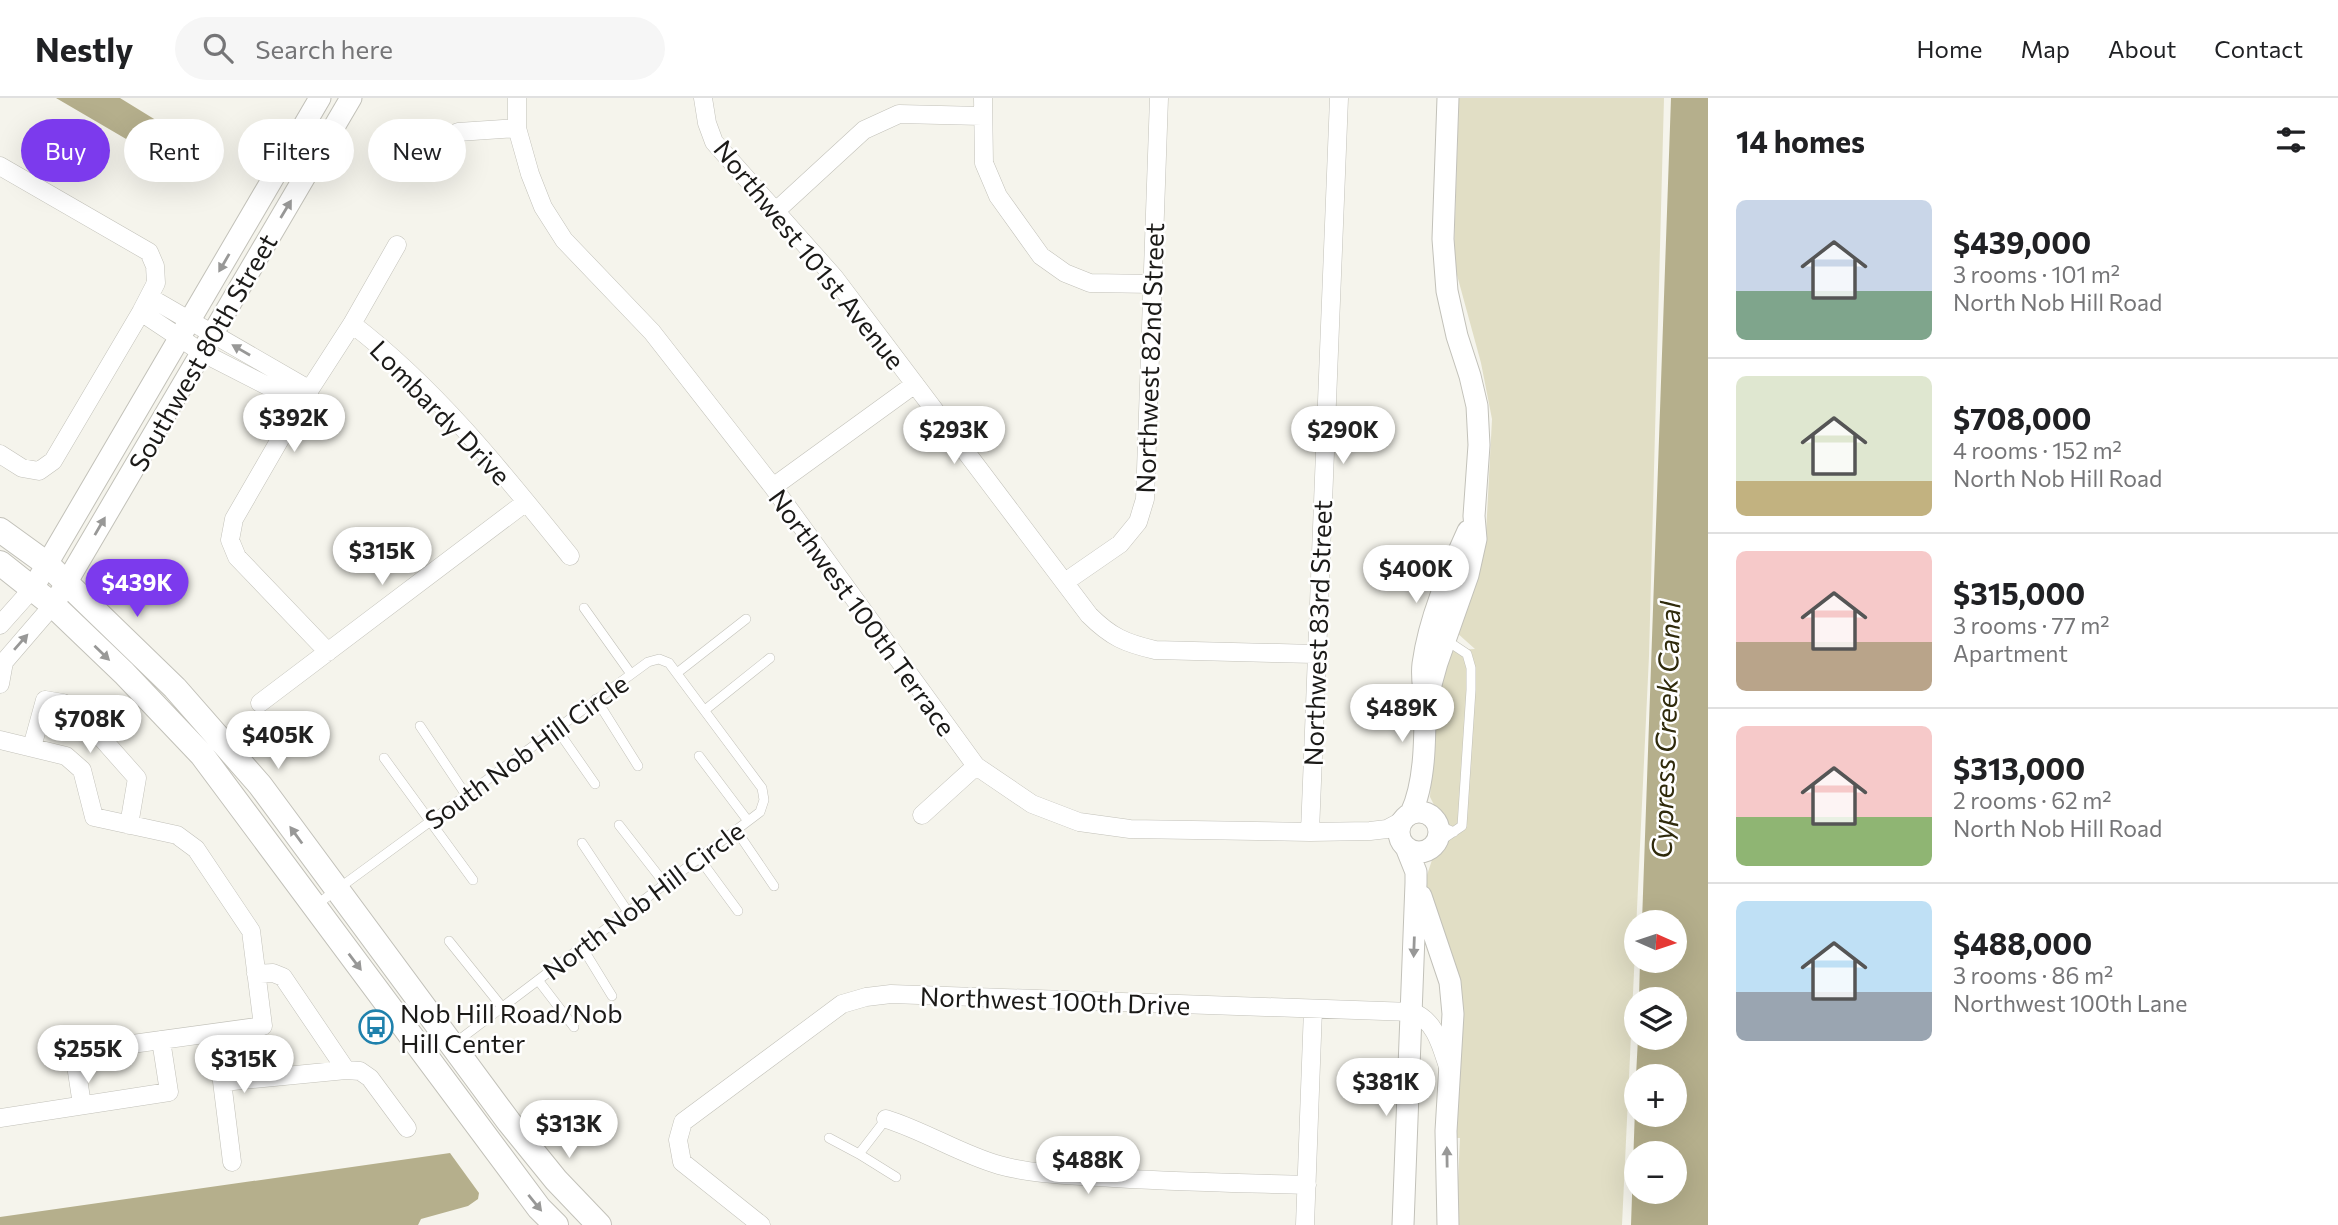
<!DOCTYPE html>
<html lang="en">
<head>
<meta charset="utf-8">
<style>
  :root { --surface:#fff; --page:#f6f6f6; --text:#202124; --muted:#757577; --line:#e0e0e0; --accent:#7c3aed }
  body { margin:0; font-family:Commissioner,sans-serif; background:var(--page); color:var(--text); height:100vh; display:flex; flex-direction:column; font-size:26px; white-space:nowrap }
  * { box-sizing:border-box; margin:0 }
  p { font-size:23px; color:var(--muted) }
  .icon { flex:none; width:38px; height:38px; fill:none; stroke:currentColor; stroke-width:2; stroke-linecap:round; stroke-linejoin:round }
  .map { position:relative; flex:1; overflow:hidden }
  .sheet { display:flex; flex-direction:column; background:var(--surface); width:630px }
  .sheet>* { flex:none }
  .guide { position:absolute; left:21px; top:21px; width:665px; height:63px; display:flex; gap:14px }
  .needle { width:46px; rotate:93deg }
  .fabs { position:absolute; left:1624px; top:812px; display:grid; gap:14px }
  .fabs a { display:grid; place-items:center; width:63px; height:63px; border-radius:50%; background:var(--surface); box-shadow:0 7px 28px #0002; font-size:35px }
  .price { position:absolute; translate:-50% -60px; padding:0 16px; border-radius:24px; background:#fff; color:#222; font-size:23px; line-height:46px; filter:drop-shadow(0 2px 4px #0008) }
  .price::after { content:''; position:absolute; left:50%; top:42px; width:21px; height:16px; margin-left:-10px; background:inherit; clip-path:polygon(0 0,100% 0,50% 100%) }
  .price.selected { background:var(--accent); color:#fff }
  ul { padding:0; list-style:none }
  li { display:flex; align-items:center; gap:21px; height:175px; padding:0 28px }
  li+li { border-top:2px solid var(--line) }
  li span { display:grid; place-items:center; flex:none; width:196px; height:140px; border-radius:10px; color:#555 }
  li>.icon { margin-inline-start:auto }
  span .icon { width:84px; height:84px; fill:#fffc; stroke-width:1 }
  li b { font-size:30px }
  h2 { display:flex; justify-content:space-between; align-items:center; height:84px; padding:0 28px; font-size:30px }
  .pill { padding:0 24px; border-radius:32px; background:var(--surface); box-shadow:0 7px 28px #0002; font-size:24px; line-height:63px }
  .pill.selected { background:var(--accent); color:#fff }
  header { display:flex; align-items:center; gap:42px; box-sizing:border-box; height:98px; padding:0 35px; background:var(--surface); border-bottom:2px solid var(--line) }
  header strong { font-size:33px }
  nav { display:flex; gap:38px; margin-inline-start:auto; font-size:24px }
  .search { width:490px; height:63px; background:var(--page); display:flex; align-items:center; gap:18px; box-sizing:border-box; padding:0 24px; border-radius:38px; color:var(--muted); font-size:26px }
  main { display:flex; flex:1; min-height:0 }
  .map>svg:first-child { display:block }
  .green { fill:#e1dec5 }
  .water { fill:#b5af8c; fill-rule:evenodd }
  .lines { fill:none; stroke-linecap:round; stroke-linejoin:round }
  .service-casing { stroke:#c2c1b9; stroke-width:10 }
  .minor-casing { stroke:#c2c1b9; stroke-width:19 }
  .tertiary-casing { stroke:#c2c1b9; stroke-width:23 }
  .secondary-casing { stroke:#c2c1b9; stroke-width:26 }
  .service { stroke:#fff; stroke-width:9 }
  .minor { stroke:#fff; stroke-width:18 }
  .tertiary { stroke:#fff; stroke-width:21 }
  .secondary { stroke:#fff; stroke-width:24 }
  .oneway { fill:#989897 }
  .labels { text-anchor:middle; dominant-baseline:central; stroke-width:5; stroke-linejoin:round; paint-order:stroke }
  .street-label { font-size:26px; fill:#1b1a18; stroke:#fff }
  .poi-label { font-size:26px; fill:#1b1a18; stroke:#fff; text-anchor:start }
  .water-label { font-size:28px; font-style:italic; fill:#2f2a0b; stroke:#fff }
</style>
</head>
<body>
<header>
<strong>Nestly</strong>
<div class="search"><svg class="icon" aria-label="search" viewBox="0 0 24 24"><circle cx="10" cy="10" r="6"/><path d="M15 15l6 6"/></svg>Search here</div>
<nav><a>Home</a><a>Map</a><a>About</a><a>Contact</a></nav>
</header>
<main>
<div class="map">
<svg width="1708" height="1127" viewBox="0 0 1708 1127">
  <rect width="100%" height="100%" fill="#f5f4ec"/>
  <path class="green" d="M1459,0H1664L1649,558L1622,1127H1456L1460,1040H1452L1456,919L1427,803L1426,780L1432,762L1443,747V725L1430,699L1435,603L1451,552L1475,551L1456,534L1486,436L1492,321L1481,265L1457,177L1454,154Z"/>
  <path class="water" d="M56,0H120L198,48L186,76Z
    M1671,0H1708V1127H1631L1636,981V1017H1675V978H1636L1638,940H1675V901H1639L1640,863H1675V824H1642ZM1636,1055H1675V1094H1636Z
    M450,1055L479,1095L478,1101L468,1108L421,1121L418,1127H0V1119Z"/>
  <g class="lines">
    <defs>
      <path id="service" d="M584,510L631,576
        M677,575L746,521
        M596,601L638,668
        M705,612L770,560
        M420,628L466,697
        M556,630L595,686
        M699,658L748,723
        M384,660L473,782
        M619,727L665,786
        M1438,727L1454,734
        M736,732L774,788
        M582,745L628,814
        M1434,747L1462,728L1471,592V570L1467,556L1446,542
        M699,760L738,813
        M316,807L648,564L659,561L669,565L762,690L764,702L760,714L455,945
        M449,843L502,909
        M582,849L612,898
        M538,882L574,929
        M886,1021L859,1056L896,1079
        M829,1040L859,1056"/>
      <path id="minor" d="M517,0V30L530,76L543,109L564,142L652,234L773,389L976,668L1032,706L1079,724L1130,731L1310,734L1370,733L1387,731L1402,723
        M703,0L707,25L714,44L834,179L1089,517C1111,539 1125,545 1155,552L1315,556
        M983,0L984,65L998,98L1041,158L1065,175L1090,185L1153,186
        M458,34L517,30
        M0,68L149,154L155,168L156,185L141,214L53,363L39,373L22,370L0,356
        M777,112L864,32L899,16L982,18
        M149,199L310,292
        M141,214L201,254L301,305
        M352,226C437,291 504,376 570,458
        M773,389L915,286
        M1065,484L1120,446L1138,424L1145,401L1159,0
        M0,527L33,490
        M328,554L237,459L230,442L234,421L301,305L352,226L397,147
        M0,586L4,564L53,507
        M260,605L526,404
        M0,642L66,658L82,672L94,719L177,737L196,751L251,833L263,928L74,954L82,1007
        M32,649L45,602L63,605L75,610L137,680L129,727
        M922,717L976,668
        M1310,734L1339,0
        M256,876L273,875L283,879L346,972
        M216,935L232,1064
        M223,984L346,972L360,973L370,980L407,1030
        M0,1020L169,994L161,942
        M886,1021C925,1033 960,1056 999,1067C1031,1076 1066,1077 1099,1079C1168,1084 1238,1085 1307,1087
        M761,1127L682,1064L678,1042L683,1024L842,906L866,899L891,896L1412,914C1435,922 1441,947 1448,969
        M1305,1127L1313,911"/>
      <path id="tertiary" d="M33,490L320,0
        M58,499L351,0
        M1425,608L1437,565L1468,477L1476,441L1474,418L1479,347L1477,308L1470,278L1457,238L1447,193L1443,141L1448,0
        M1399 734a20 20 0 1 1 40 0a20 20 0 1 1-40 0Z
        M1411,715C1425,686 1425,641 1425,609C1425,594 1421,581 1423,566C1429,521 1449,475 1468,433
        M1421,798L1450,884L1453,916L1446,1033L1448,1127
        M1403,1127L1416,785V774L1406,749"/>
      <path id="secondary" d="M0,432L47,466L175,590L260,687L509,1024L556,1082L599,1127
        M0,465L53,507L124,575L202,657L539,1110L556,1127"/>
    </defs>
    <use href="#service" class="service-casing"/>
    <use href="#minor" class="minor-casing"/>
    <use href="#tertiary" class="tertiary-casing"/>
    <use href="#secondary" class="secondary-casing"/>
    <use href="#service" class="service"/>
    <use href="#minor" class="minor"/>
    <use href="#tertiary" class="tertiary"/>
    <use href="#secondary" class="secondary"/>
  </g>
  <defs><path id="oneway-solid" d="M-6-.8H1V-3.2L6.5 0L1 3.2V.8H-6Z" transform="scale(1.75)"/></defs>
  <g class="oneway">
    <use href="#oneway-solid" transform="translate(286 111) rotate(-59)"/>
    <use href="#oneway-solid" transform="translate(224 165) rotate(120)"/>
    <use href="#oneway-solid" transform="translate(241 252) rotate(-150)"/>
    <use href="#oneway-solid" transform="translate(100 428) rotate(-60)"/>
    <use href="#oneway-solid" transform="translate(21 544) rotate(-49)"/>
    <use href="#oneway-solid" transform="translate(102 555) rotate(44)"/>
    <use href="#oneway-solid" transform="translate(296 737) rotate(-126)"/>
    <use href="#oneway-solid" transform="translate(1414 849) rotate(92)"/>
    <use href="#oneway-solid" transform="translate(355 864) rotate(53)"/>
    <use href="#oneway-solid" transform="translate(1447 1059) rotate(-91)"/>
    <use href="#oneway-solid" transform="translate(535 1105) rotate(51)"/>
  </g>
  <defs>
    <symbol id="bus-ring" viewBox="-11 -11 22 22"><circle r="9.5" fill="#fff" stroke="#1f81ac" stroke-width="1.5"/><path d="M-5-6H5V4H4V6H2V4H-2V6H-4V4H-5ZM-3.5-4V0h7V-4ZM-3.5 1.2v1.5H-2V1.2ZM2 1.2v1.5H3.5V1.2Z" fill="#1f81ac"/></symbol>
  </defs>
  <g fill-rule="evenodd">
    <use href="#bus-ring" x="357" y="910" width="38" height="38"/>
  </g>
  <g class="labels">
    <g class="street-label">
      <text transform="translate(810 156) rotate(51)">Northwest 101st Avenue</text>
      <text transform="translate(202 254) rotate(-60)">Southwest 80th Street</text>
      <text transform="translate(1149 260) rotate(-88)">Northwest 82nd Street</text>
      <text transform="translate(441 314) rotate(46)">Lombardy Drive</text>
      <text transform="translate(863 514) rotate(54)">Northwest 100th Terrace</text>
      <text transform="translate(1317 535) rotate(-88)">Northwest 83rd Street</text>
      <text transform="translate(526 653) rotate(-36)">South Nob Hill Circle</text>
      <text transform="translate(643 802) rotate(-37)">North Nob Hill Circle</text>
      <text transform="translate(1055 902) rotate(2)">Northwest 100th Drive</text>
    </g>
    <g class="poi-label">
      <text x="400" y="914">Nob Hill Road/Nob<tspan x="400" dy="30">Hill Center</tspan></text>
    </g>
    <g class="water-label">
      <text transform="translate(1665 632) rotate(-88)">Cypress Creek Canal</text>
    </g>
  </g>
</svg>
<div class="fabs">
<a><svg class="needle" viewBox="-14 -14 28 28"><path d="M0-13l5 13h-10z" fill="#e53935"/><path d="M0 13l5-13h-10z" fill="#757577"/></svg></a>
<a><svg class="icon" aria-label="layers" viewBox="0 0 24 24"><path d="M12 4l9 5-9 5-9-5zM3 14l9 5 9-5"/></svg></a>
<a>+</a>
<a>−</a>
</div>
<b class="price" style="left:294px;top:356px">$392K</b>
<b class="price" style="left:954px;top:368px">$293K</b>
<b class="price" style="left:1343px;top:368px">$290K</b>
<b class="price" style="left:382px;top:489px">$315K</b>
<b class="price" style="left:1416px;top:507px">$400K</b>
<b class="price selected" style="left:137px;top:521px">$439K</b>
<b class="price" style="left:1402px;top:646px">$489K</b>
<b class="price" style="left:90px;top:657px">$708K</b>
<b class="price" style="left:278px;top:673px">$405K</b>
<b class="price" style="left:88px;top:987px">$255K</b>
<b class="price" style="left:244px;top:997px">$315K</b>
<b class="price" style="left:1386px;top:1020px">$381K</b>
<b class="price" style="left:569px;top:1062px">$313K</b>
<b class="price" style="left:1088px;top:1098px">$488K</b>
<div class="guide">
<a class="pill selected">Buy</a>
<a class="pill">Rent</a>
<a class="pill">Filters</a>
<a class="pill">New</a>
</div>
</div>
<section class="sheet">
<h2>14 homes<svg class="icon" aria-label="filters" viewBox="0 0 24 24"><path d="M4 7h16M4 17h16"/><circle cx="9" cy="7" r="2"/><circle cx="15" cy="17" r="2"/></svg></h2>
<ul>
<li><span style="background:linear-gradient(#c9d6e8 65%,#7fa58c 0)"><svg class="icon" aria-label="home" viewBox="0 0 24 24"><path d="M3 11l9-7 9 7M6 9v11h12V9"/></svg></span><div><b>$439,000</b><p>3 rooms · 101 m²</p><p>North Nob Hill Road</p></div></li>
<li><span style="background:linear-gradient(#dfe7d0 75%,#c2b280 0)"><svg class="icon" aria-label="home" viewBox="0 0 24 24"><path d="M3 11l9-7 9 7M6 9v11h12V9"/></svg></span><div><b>$708,000</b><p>4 rooms · 152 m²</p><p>North Nob Hill Road</p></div></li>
<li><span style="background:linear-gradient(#f6c9c9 65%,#b9a48a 0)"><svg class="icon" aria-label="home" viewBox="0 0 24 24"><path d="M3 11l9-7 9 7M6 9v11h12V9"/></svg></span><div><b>$315,000</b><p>3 rooms · 77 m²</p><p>Apartment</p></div></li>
<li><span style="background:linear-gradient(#f6c9c9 65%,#8fb573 0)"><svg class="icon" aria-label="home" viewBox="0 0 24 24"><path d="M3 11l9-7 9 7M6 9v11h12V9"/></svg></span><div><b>$313,000</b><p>2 rooms · 62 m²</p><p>North Nob Hill Road</p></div></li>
<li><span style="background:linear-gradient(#bfe0f5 65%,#9aa5b1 0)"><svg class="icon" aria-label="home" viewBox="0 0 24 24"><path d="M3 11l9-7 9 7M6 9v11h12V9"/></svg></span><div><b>$488,000</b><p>3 rooms · 86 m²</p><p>Northwest 100th Lane</p></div></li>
</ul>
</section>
</main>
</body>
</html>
